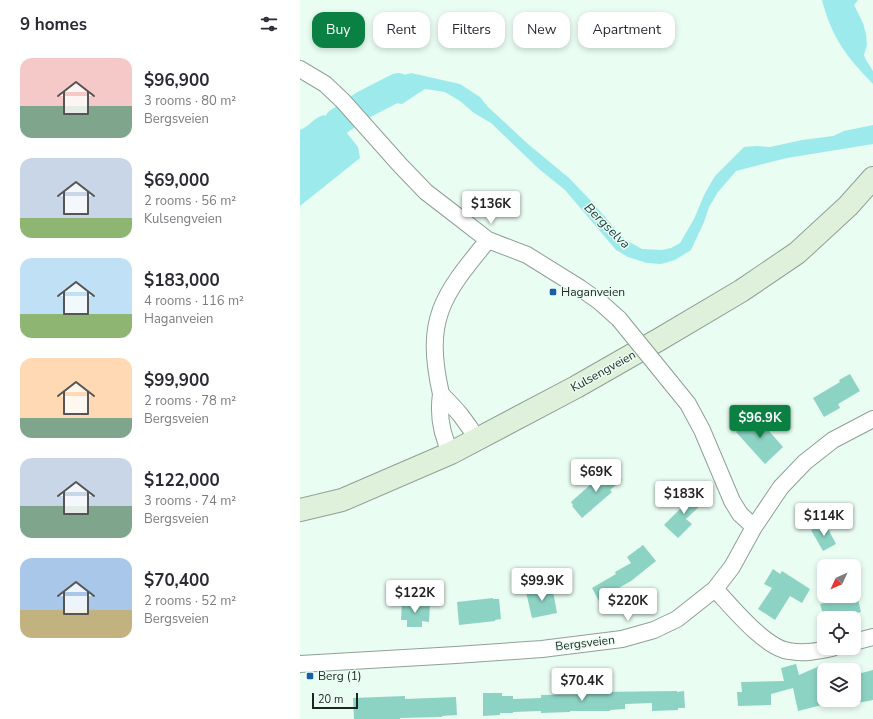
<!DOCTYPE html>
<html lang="en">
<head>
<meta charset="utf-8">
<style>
  :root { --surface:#fff; --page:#f2f2f3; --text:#2b2b33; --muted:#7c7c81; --accent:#0b8043 }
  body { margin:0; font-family:"Nunito Sans",sans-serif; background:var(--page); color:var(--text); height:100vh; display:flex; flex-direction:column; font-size:15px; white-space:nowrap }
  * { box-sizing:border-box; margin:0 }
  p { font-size:13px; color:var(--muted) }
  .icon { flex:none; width:22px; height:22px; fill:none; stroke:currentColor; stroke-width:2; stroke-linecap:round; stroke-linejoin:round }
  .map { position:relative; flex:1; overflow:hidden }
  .panel { display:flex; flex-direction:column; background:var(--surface); width:300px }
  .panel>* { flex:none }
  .banner { position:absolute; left:12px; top:12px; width:380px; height:36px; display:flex; gap:8px }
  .needle { width:26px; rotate:226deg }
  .fabs { position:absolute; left:517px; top:559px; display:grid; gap:8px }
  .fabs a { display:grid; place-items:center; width:44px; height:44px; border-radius:8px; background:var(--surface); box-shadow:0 2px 6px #0003; font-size:20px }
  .scale { position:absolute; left:12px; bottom:10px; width:46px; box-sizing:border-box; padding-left:4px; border:2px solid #1f2521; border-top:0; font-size:11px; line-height:14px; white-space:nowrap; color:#1f2521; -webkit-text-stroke:3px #eafdf2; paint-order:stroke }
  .price { position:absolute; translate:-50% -34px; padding:0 9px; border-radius:4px; background:#fff; color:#222; font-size:13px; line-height:26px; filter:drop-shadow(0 1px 2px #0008) }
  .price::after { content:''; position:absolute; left:50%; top:24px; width:12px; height:9px; margin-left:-6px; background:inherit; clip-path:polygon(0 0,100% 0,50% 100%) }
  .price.current { background:var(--accent); color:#fff }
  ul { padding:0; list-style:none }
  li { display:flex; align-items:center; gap:12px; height:100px; padding:0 20px }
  li span { display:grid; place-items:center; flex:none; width:112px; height:80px; border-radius:12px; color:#555 }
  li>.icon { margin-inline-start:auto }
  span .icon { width:48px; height:48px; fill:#fffc; stroke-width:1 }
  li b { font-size:17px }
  h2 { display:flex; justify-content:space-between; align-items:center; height:48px; padding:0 20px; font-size:17px }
  .pill { padding:0 14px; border-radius:12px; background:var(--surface); box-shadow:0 2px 6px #0003; font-size:14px; line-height:36px }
  .pill.current { background:var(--accent); color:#fff }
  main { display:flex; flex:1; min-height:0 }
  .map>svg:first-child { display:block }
  .water { fill:#9deaec }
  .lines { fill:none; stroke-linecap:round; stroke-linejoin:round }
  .river { stroke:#9deaec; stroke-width:28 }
  .building { fill:#8cd3c3 }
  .street-casing { stroke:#8fa096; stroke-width:18 }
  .secondary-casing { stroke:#8fa096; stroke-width:24 }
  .street { stroke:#fff; stroke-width:16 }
  .secondary { stroke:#dff0db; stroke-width:22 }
  .street-bridge-casing { stroke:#8fa096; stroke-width:18; stroke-linecap:butt }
  .street-bridge { stroke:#fff; stroke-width:16 }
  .poi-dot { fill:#1c5cad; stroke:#eafdf2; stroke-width:1.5 }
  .labels { text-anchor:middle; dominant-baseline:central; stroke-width:3; stroke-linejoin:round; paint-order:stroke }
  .poi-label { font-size:12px; fill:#1f2521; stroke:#eafdf2; text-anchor:start }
  .street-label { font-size:12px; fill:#1f2521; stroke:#eafdf2 }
  .water-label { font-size:13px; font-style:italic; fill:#173c3d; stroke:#eafdf2 }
</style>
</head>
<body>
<main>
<section class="panel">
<h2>9 homes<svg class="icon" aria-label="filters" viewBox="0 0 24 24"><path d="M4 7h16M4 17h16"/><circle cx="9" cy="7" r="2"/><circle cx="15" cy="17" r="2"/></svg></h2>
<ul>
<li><span style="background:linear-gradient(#f6c9c9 60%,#7fa58c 0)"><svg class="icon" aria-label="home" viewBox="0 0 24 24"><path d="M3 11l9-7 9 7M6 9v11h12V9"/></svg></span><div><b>$96,900</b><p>3 rooms · 80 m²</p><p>Bergsveien</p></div></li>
<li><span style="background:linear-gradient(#c9d6e8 75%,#8fb573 0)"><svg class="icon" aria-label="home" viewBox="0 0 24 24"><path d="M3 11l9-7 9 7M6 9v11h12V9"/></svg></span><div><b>$69,000</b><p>2 rooms · 56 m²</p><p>Kulsengveien</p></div></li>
<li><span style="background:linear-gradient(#bfe0f5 70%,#8fb573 0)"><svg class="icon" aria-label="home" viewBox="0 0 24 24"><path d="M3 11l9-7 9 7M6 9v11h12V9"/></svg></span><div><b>$183,000</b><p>4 rooms · 116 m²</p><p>Haganveien</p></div></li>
<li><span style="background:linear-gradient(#ffd9b3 75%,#7fa58c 0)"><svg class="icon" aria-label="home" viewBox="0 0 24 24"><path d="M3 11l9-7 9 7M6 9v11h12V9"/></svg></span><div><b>$99,900</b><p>2 rooms · 78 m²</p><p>Bergsveien</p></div></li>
<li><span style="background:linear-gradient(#c9d6e8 60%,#7fa58c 0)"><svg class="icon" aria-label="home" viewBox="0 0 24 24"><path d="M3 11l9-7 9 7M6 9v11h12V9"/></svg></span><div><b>$122,000</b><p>3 rooms · 74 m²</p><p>Bergsveien</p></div></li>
<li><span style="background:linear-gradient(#a9c7e8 65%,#c2b280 0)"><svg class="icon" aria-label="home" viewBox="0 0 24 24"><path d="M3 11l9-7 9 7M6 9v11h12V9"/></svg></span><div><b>$70,400</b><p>2 rooms · 52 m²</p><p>Bergsveien</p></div></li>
</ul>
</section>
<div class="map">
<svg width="573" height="719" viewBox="0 0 573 719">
  <rect width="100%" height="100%" fill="#eafdf2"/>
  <path class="water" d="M522,0H558L554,5L563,23L566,34L567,45L564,55L566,60L573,71V84C546,56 532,38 522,0Z
    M111,73L160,84L180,97L188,107L228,144L269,178L293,203L324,239L342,249L362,250L371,248L380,243L394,219L405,193L415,176L444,147L457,146L470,147L502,140L533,136L544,131L573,125V144L487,158L436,171L418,192L409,207L404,222L391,250L375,260L361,264L347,263L328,257L316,250L265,190L239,169L191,123L174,113L160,101L145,92L125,89L102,104L85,101L66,109L60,102L69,96L84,81Z
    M24,115L38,122L58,147L60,158L0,206V130C10,126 13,118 24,115Z"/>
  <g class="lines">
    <path class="river" d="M38,122L63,105L98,87"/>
  </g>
  <path class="building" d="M550,374L560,391L538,404L540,408L524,417L513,398L540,382L539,380Z
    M455,415L483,447L465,464L436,432Z
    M310,467L322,480L310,490L312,492L282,518L272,506L273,505L271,502Z
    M393,490L404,502L386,519L392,524L378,538L364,525L387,502L384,499Z
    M525,523L536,544L523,551L511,530Z
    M343,545L356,561L331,581L317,589L319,593L300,603L292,588L316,574L315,572L331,563L327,557Z
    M473,569L480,574L482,571L510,589L502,603L490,596L475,620L458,609L472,588L464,584Z
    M252,586L257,613L232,618L226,592Z
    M557,595L561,612L538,618H524L520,604Z
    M193,598V599H199L201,619L195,620V621L159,625L157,602Z
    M102,602L130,603L129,622L122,621V627H107V620H101Z
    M496,664L499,675L524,664V681L520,682L526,704L498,711L493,688L471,694V705L438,706L437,692H442L441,682L484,681L481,668Z
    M573,670V700L558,703L554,685V675Z
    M377,691V692L384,691L385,708H378V710L352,711V703L325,704V709L310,710V711H270V712L241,713V711L213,712V713H200V715L183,716V693H202V696H213V699L241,698V695L296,694V692Z
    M105,696V699L156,697L157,715L142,716V717L100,718V719H54L53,698Z"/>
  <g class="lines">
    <defs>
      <path id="street" d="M0,69L25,84L43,101L100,165L126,192L152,212L188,240L227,255L280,288L300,302L319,319
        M371,383L388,404L402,430L432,501L440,514L454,527
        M141,394C124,319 142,296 188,240
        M151,453C141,434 138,415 141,394C156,409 167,421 177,440
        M415,589C432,607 465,648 489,651C504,654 518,651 532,648
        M554,642L573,637
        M0,664L156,655L242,649L322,639L354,630L377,619L415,589L432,567L454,527L481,487L505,462L533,440L573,419"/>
      <path id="secondary" d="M0,510L42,500L151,453L276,387L360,339L441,291L497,253L548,206L573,178"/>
    </defs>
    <use href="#street" class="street-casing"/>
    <use href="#secondary" class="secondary-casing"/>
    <use href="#street" class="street"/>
    <use href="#secondary" class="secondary"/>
    <defs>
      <path id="street-bridge" d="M319,319L371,383"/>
    </defs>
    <use href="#street-bridge" class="street-bridge-casing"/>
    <use href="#street-bridge" class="street-bridge"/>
  </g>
  <g class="poi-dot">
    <rect x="249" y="288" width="8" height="8" rx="2"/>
    <rect x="6" y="672" width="8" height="8" rx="2"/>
  </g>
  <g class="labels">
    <g class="poi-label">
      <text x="261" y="292">Haganveien</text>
      <text x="18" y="676">Berg (1)</text>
    </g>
    <g class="street-label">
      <text transform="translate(303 371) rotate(-29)">Kulsengveien</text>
      <text transform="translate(285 643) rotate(-7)">Bergsveien</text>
    </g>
    <g class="water-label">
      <text transform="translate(307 226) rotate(45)">Bergselva</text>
    </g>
  </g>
</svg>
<div class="fabs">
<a><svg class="needle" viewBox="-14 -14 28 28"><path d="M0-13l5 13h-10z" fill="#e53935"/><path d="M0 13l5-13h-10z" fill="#7c7c81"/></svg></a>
<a><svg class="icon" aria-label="locate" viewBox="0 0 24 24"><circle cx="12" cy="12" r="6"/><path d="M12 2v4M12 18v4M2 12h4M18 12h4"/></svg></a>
<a><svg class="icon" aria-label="layers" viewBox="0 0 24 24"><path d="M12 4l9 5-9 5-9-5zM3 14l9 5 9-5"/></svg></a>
</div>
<div class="scale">20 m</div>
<b class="price" style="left:191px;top:225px">$136K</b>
<b class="price current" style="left:460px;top:439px">$96.9K</b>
<b class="price" style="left:296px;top:493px">$69K</b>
<b class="price" style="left:384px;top:515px">$183K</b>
<b class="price" style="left:524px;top:537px">$114K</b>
<b class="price" style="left:242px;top:602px">$99.9K</b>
<b class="price" style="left:115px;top:614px">$122K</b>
<b class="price" style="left:328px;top:622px">$220K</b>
<b class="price" style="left:282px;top:702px">$70.4K</b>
<div class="banner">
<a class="pill current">Buy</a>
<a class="pill">Rent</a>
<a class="pill">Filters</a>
<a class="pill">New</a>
<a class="pill">Apartment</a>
</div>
</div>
</main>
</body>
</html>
